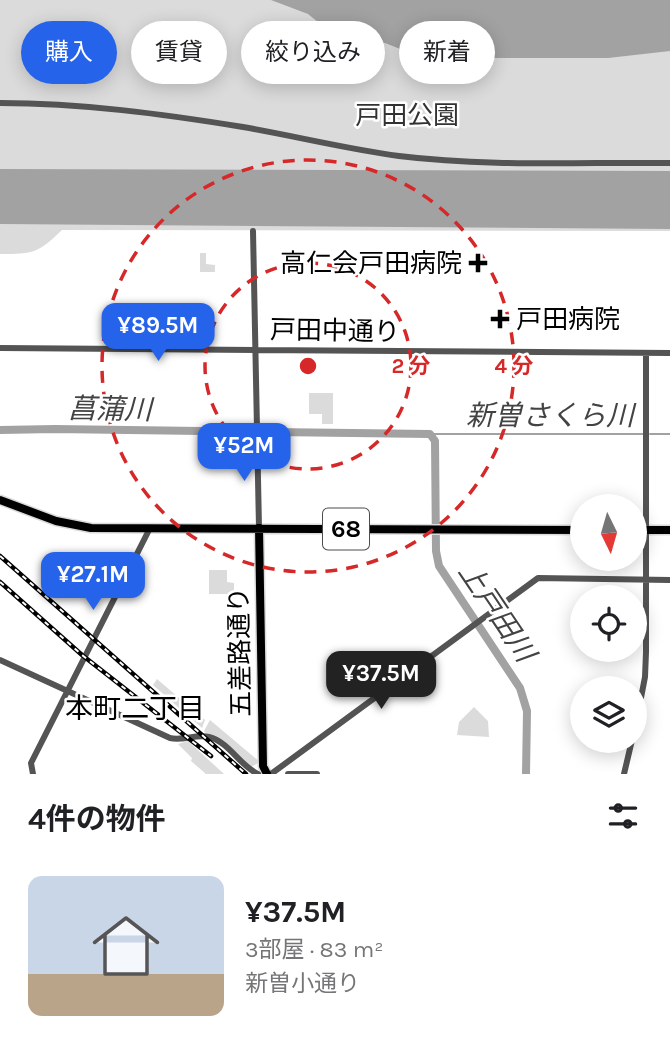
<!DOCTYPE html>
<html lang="ja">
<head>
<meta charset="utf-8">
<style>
  :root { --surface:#fff; --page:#f2f2f2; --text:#202124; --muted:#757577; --accent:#2563eb }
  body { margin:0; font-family:Karla,"Noto Sans JP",sans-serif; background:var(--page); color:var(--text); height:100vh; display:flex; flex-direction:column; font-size:26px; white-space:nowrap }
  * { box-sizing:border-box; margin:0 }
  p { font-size:23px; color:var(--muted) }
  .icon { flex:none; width:38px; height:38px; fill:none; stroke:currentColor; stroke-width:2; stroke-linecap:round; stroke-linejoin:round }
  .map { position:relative; height:774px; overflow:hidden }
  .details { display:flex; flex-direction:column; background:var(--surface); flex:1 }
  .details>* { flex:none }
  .hud { position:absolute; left:21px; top:21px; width:628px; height:63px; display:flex; gap:14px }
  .needle { width:46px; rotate:175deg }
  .tools { position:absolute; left:570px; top:494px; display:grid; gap:14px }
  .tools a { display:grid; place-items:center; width:77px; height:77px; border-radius:50%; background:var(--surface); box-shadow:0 4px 18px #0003; font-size:35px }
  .price { position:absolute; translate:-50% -60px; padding:0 16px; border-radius:14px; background:var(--accent); color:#fff; font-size:23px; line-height:46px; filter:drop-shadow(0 2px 4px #0008) }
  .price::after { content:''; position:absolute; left:50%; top:42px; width:21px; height:16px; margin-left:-10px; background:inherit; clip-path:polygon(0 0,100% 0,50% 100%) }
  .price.selected { background:#222; color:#fff }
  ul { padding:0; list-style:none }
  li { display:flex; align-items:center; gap:21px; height:175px; padding:0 28px }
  li span { display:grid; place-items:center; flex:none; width:196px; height:140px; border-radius:14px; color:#555 }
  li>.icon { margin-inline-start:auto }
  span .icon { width:84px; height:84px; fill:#fffc; stroke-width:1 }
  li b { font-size:30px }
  h2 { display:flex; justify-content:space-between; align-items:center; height:84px; padding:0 28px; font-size:30px }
  .chip { padding:0 24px; border-radius:32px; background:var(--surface); box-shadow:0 4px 18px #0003; font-size:24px; line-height:63px }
  .chip.selected { background:var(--accent); color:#fff }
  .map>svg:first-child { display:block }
  .green { fill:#dbdbdb }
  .water { fill:#a2a2a2 }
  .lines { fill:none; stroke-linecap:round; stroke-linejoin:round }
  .stream { stroke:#a2a2a2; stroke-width:2 }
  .river { stroke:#a2a2a2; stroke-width:8 }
  .major-casing { stroke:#dbdbdb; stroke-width:11 }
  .minor { stroke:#545454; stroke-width:6 }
  .major { stroke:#000; stroke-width:8 }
  .rail-casing { stroke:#000; stroke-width:4.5 }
  .rail { stroke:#fff; stroke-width:2; stroke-dasharray:5; stroke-linecap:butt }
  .ring { fill:none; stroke:#d62828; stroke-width:3.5; stroke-dasharray:12 9 }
  .poi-dot { fill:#000; stroke:#fff; stroke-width:2.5 }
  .labels { text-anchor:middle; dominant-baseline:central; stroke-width:5; stroke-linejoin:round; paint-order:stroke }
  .shield { fill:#fff; stroke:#4c4c4c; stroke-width:2 }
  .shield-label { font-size:24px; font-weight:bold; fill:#000 }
  .park-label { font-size:26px; fill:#323232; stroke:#fff }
  .poi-label { font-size:26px; fill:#000; stroke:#fff; text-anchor:end }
  .street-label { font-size:26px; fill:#000; stroke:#fff }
  .water-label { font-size:28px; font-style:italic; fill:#434343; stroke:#fff }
  .neighbourhood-label { font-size:28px; fill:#000; stroke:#fff }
  .centre { fill:#d62828; stroke:#fff; stroke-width:3.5 }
  .ring-label { font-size:21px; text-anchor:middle; font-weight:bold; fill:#d62828; stroke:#fff; stroke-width:5; stroke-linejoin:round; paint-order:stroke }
</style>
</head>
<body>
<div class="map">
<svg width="670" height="774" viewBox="0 0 670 774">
  <rect width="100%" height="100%" fill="#fff"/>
  <path class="green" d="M0,0H670V231L62,230C38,253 34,254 0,254Z
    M200,253H206V264L215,265V272H200Z
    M309,393H333V424H322V414H309Z
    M209,570H227V582L234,583V594H209Z
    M157,679L205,720L202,728L153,685Z
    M474,707L488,721L489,737L457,735L459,722Z
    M210,720L260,762L251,767L206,734L204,731Z
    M188,741L224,774H206L191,761L192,758L178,744Z"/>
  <path class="water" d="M271,0H670V51L608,58H423L385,43L329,31L308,14Z
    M0,169L670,171V229L0,224Z"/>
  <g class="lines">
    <path class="stream" d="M430,434H644
      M650,434H670"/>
    <path class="river" d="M0,430L55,429L430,434L435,441L436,551L439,566L520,688L527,711L526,774"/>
    <defs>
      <path id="major" d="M0,500L56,521L91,528L583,530
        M259,528L263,766L267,774
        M635,530H670"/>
    </defs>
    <use href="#major" class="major-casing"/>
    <path class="minor" d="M0,103C81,103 163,114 243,127C295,136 347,149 399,156C488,167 580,162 670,163
      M253,231L259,528
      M0,348L670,353
      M72,564L128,574
      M0,660L170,738C183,741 196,734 209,737C229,742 240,766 258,774
      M635,729L645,677L646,652V353
      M33,774L31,763L150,528
      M271,774L538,578L670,580
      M288,774H317
      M624,774L632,740"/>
    <use href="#major" class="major"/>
    <defs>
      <path id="rail" d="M0,556L246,774
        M0,582L82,655L211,756"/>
    </defs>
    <use href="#rail" class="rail-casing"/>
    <use href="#rail" class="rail"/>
  </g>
  <g class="ring">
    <circle cx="308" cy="366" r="103"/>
    <circle cx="308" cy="366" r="206"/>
  </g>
  <g class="poi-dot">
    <path d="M474.5 252.5h7v7h7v7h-7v7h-7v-7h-7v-7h7z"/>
    <path d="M496.5 308.5h7v7h7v7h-7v7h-7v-7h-7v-7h7z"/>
  </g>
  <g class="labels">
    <rect class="shield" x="323" y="508.5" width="46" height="41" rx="5"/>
    <g class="shield-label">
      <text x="346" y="529">68</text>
    </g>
    <g class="park-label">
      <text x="407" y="115">戸田公園</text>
    </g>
    <g class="poi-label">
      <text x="462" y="263">高仁会戸田病院</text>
      <text x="516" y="319" text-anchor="start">戸田病院</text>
    </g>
    <g class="street-label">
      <text transform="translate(335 331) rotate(1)">戸田中通り</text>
      <text transform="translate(240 652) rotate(-91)">五差路通り</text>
    </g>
    <g class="water-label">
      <text transform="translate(110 409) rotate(1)">菖蒲川</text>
      <text x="550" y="415">新曽さくら川</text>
      <text transform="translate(497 612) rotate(56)">上戸田川</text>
    </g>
    <g class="neighbourhood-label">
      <text x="135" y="708">本町二丁目</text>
    </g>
  </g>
  <circle cx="308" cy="366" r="10" class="centre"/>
  <g class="ring-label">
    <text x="411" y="373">2 分</text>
    <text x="514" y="373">4 分</text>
  </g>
</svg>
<div class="tools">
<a><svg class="needle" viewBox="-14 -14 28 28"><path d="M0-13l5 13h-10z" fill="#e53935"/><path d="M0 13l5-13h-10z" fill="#757577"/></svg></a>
<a><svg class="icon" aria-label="locate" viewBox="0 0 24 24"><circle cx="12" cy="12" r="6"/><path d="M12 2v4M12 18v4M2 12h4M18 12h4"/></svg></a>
<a><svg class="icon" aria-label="layers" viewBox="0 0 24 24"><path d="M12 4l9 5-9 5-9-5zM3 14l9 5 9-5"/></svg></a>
</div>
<b class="price" style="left:158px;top:363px">¥89.5M</b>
<b class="price" style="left:244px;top:483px">¥52M</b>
<b class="price" style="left:93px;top:612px">¥27.1M</b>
<b class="price selected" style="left:381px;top:711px">¥37.5M</b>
<div class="hud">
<a class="chip selected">購入</a>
<a class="chip">賃貸</a>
<a class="chip">絞り込み</a>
<a class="chip">新着</a>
</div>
</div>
<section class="details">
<h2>4件の物件<svg class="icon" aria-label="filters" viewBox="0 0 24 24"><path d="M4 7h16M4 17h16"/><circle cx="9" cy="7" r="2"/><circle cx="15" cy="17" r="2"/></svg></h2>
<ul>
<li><span style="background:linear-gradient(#c9d6e8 70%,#b9a48a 0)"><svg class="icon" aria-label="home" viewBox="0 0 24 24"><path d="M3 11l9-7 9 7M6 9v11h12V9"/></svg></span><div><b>¥37.5M</b><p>3部屋 · 83 m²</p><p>新曽小通り</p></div></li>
</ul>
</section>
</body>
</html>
